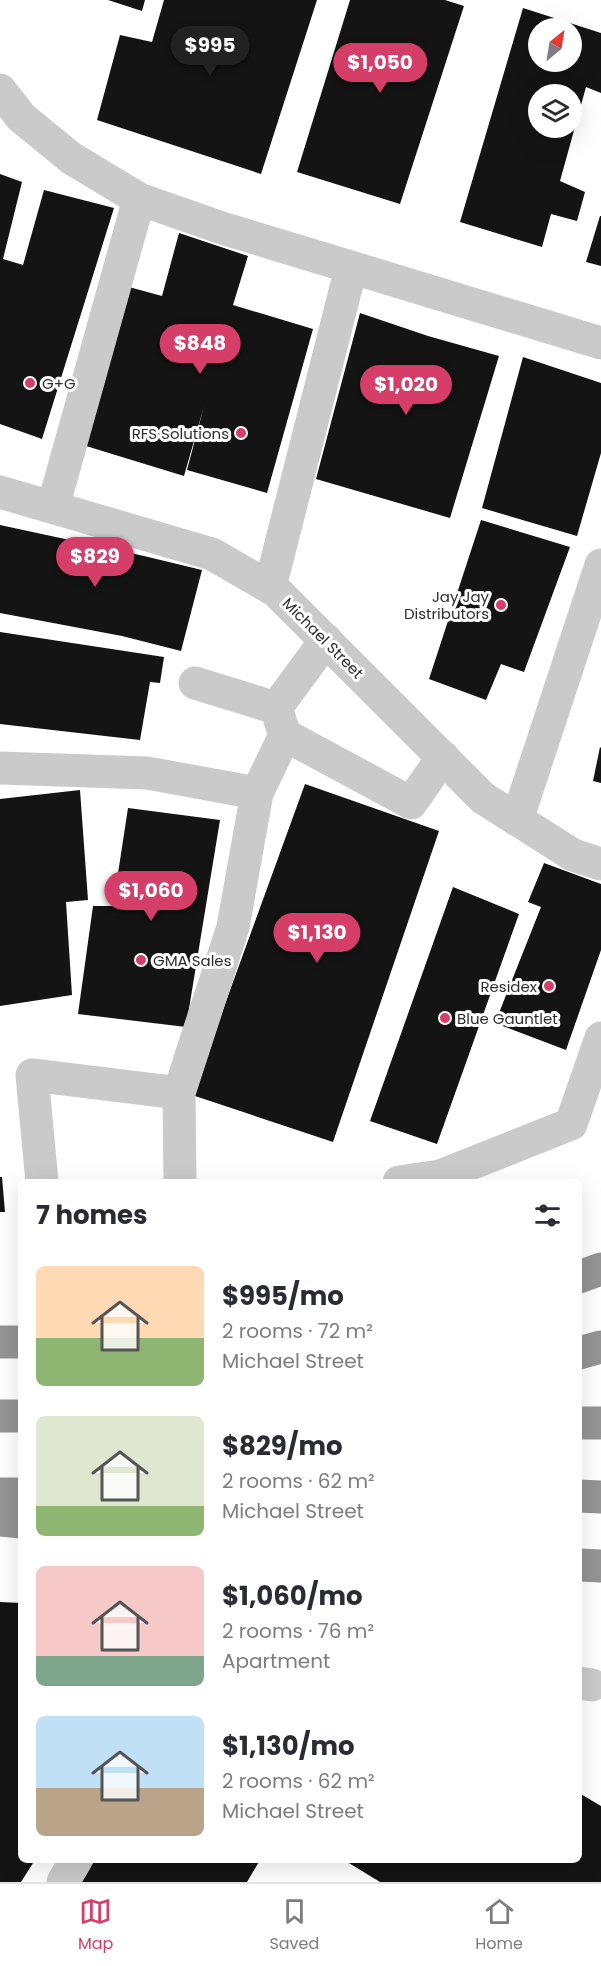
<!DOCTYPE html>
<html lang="en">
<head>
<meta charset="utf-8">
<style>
  :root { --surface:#fff; --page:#f2f2f3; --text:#2b2b33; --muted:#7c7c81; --line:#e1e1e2; --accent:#d43e68 }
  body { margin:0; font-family:Poppins,sans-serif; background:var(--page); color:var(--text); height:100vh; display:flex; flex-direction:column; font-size:22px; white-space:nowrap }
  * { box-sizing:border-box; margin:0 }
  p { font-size:20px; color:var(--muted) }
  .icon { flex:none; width:33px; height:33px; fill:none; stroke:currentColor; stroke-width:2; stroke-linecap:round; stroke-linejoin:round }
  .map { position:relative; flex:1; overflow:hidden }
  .drawer { position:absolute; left:18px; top:1179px; width:564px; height:684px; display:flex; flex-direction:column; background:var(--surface); border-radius:9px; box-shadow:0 6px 24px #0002 }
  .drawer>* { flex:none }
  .needle { width:39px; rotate:30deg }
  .buttons { position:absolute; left:528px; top:18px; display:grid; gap:12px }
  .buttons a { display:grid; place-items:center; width:54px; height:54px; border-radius:50%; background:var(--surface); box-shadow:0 6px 24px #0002; font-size:30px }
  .price { position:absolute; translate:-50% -51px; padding:0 14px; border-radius:21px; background:var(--accent); color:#fff; font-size:20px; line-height:39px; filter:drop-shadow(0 2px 3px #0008) }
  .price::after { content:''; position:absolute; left:50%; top:36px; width:18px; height:14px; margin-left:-9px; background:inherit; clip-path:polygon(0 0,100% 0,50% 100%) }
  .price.current { background:#222; color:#fff }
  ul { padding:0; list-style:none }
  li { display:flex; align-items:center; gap:18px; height:150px; padding:0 18px }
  li span { display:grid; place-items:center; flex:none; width:168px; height:120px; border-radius:9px; color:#555 }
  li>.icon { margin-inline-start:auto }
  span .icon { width:72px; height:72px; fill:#fffc; stroke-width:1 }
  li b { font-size:26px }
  h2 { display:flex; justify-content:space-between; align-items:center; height:72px; padding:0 18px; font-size:26px }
  .dock { display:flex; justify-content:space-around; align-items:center; height:84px; border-top:2px solid var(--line); background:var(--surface); font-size:16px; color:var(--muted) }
  .dock a { display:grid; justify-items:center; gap:3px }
  .dock .current { color:var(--accent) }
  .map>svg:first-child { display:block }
  .building { fill:#141414; fill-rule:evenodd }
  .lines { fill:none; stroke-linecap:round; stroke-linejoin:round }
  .minor { stroke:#cacaca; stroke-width:33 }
  .highway { stroke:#949494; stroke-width:33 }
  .poi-dot { fill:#d43e68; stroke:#fff; stroke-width:2 }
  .labels { text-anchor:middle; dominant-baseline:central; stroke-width:6; stroke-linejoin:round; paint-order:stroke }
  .poi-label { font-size:15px; fill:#2d2d2d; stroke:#fff; text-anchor:start }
  .street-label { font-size:15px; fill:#2d2d2d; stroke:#fff }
</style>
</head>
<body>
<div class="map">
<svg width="601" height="1882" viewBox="0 0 601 1882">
  <rect width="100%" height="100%" fill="#fff"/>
  <path class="building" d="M108,0H145L142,11Z
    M164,0H317L261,174L97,120L120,35L152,42Z
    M350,0H445L464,6L400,204L297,172Z
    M523,8L601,33V93L586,87L560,181L585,192L577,221L551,214L542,247L460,222ZM538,28H572V62H538ZM538,94H572V128H538Z
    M0,174L22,182L3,259L23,265L44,190L114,208L42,439L0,424Z
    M600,216H601V266L586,262Z
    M179,233L248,256L233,305L313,329L267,493L187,470L204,406L184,476L86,446L129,287L162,296Z
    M360,313L428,336L499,356L450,518L316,479Z
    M523,357L601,383V453L577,536L482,508Z
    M481,520L570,547L524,672L501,664L486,700L429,679Z
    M0,525L144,556L202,570L181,651L122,636L0,613Z
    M0,632L164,657L160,683L150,682L140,740L0,724Z
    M600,747L601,748V783L593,781Z
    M305,784L439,831L333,1142L192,1095Z
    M80,790L88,900L66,902L72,995L0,1006V799Z
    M128,808L220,820L186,1027L78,1014L93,906H113Z
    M544,863L601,884V950L566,1050L495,1023L541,907L528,902Z
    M453,887L519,914L437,1144L370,1121Z
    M0,1177H2L5,1212H0Z
    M0,1602L21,1603V1860H35L21,1882H0Z
    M579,1793L601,1806V1882H380L344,1860H579Z
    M95,1860H260L247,1882H81Z"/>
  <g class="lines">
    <path class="minor" d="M0,90L21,117L71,158L139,199L222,228L601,343
      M0,492L212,554L276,591L483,798L573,855L601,864
      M53,507L139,199
      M270,587L351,268
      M195,683L276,708L285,735
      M276,708L326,640
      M0,768L147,773L257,793L285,735L411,803L443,757
      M517,820L601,565
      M179,1093L180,1182
      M42,1182L32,1075L179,1093L233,927L257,793
      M399,1182L440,1176L571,1124L601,1038
      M579,1683L592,1685
      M63,1882L76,1860"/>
    <path class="highway" d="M579,1277L601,1269
      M0,1342H21
      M579,1353L601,1347
      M0,1416H21
      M579,1423H601
      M0,1494H21
      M579,1496L601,1497
      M0,1520L21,1522
      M579,1565L601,1566"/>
  </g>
  <g class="poi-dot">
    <circle cx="30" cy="383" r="6"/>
    <circle cx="241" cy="433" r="6"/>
    <circle cx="501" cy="605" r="6"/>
    <circle cx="141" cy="960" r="6"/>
    <circle cx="549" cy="986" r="6"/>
    <circle cx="445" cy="1018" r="6"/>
  </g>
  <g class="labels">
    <g class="poi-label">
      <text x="42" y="383">G+G</text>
      <text x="229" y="433" text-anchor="end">RFS Solutions</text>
      <text x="489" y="596" text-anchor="end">Jay Jay<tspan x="489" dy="17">Distributors</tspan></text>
      <text x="153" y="960">GMA Sales</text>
      <text x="537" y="986" text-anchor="end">Residex</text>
      <text x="457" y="1018">Blue Gauntlet</text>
    </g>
    <g class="street-label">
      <text transform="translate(323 638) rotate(45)">Michael Street</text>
    </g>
  </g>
</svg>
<div class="buttons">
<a><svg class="needle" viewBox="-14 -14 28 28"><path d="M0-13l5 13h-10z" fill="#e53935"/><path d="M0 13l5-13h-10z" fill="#7c7c81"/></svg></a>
<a><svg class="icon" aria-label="layers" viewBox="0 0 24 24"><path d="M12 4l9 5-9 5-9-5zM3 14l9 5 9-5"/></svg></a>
</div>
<b class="price current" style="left:210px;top:77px">$995</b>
<b class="price" style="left:380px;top:94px">$1,050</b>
<b class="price" style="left:200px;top:375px">$848</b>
<b class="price" style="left:406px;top:416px">$1,020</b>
<b class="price" style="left:95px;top:588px">$829</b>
<b class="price" style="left:151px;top:922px">$1,060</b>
<b class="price" style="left:317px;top:964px">$1,130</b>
<section class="drawer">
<h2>7 homes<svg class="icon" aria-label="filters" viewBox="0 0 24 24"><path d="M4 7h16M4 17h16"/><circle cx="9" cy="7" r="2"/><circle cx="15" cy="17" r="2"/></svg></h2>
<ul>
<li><span style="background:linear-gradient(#ffd9b3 60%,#8fb573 0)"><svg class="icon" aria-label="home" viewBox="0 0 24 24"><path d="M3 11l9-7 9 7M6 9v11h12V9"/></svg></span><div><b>$995/mo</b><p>2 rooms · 72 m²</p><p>Michael Street</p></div></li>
<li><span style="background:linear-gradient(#dfe7d0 75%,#8fb573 0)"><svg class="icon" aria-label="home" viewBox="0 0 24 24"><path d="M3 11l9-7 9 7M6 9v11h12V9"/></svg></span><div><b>$829/mo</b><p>2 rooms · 62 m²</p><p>Michael Street</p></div></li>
<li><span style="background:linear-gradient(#f6c9c9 75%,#7fa58c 0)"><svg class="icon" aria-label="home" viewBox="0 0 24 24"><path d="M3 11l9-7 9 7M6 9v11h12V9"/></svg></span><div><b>$1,060/mo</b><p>2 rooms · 76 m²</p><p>Apartment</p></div></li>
<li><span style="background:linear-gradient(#bfe0f5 60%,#b9a48a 0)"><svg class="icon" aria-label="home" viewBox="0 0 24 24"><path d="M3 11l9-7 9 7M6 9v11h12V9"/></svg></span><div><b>$1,130/mo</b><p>2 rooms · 62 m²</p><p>Michael Street</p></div></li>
</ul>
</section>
</div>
<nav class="dock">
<a class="current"><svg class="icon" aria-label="map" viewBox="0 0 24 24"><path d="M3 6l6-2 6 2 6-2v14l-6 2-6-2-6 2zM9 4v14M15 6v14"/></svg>Map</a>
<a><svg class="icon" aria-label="saved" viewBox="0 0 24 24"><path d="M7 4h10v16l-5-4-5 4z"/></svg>Saved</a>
<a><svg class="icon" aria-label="home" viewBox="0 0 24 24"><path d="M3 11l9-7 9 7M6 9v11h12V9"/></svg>Home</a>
</nav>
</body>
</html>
